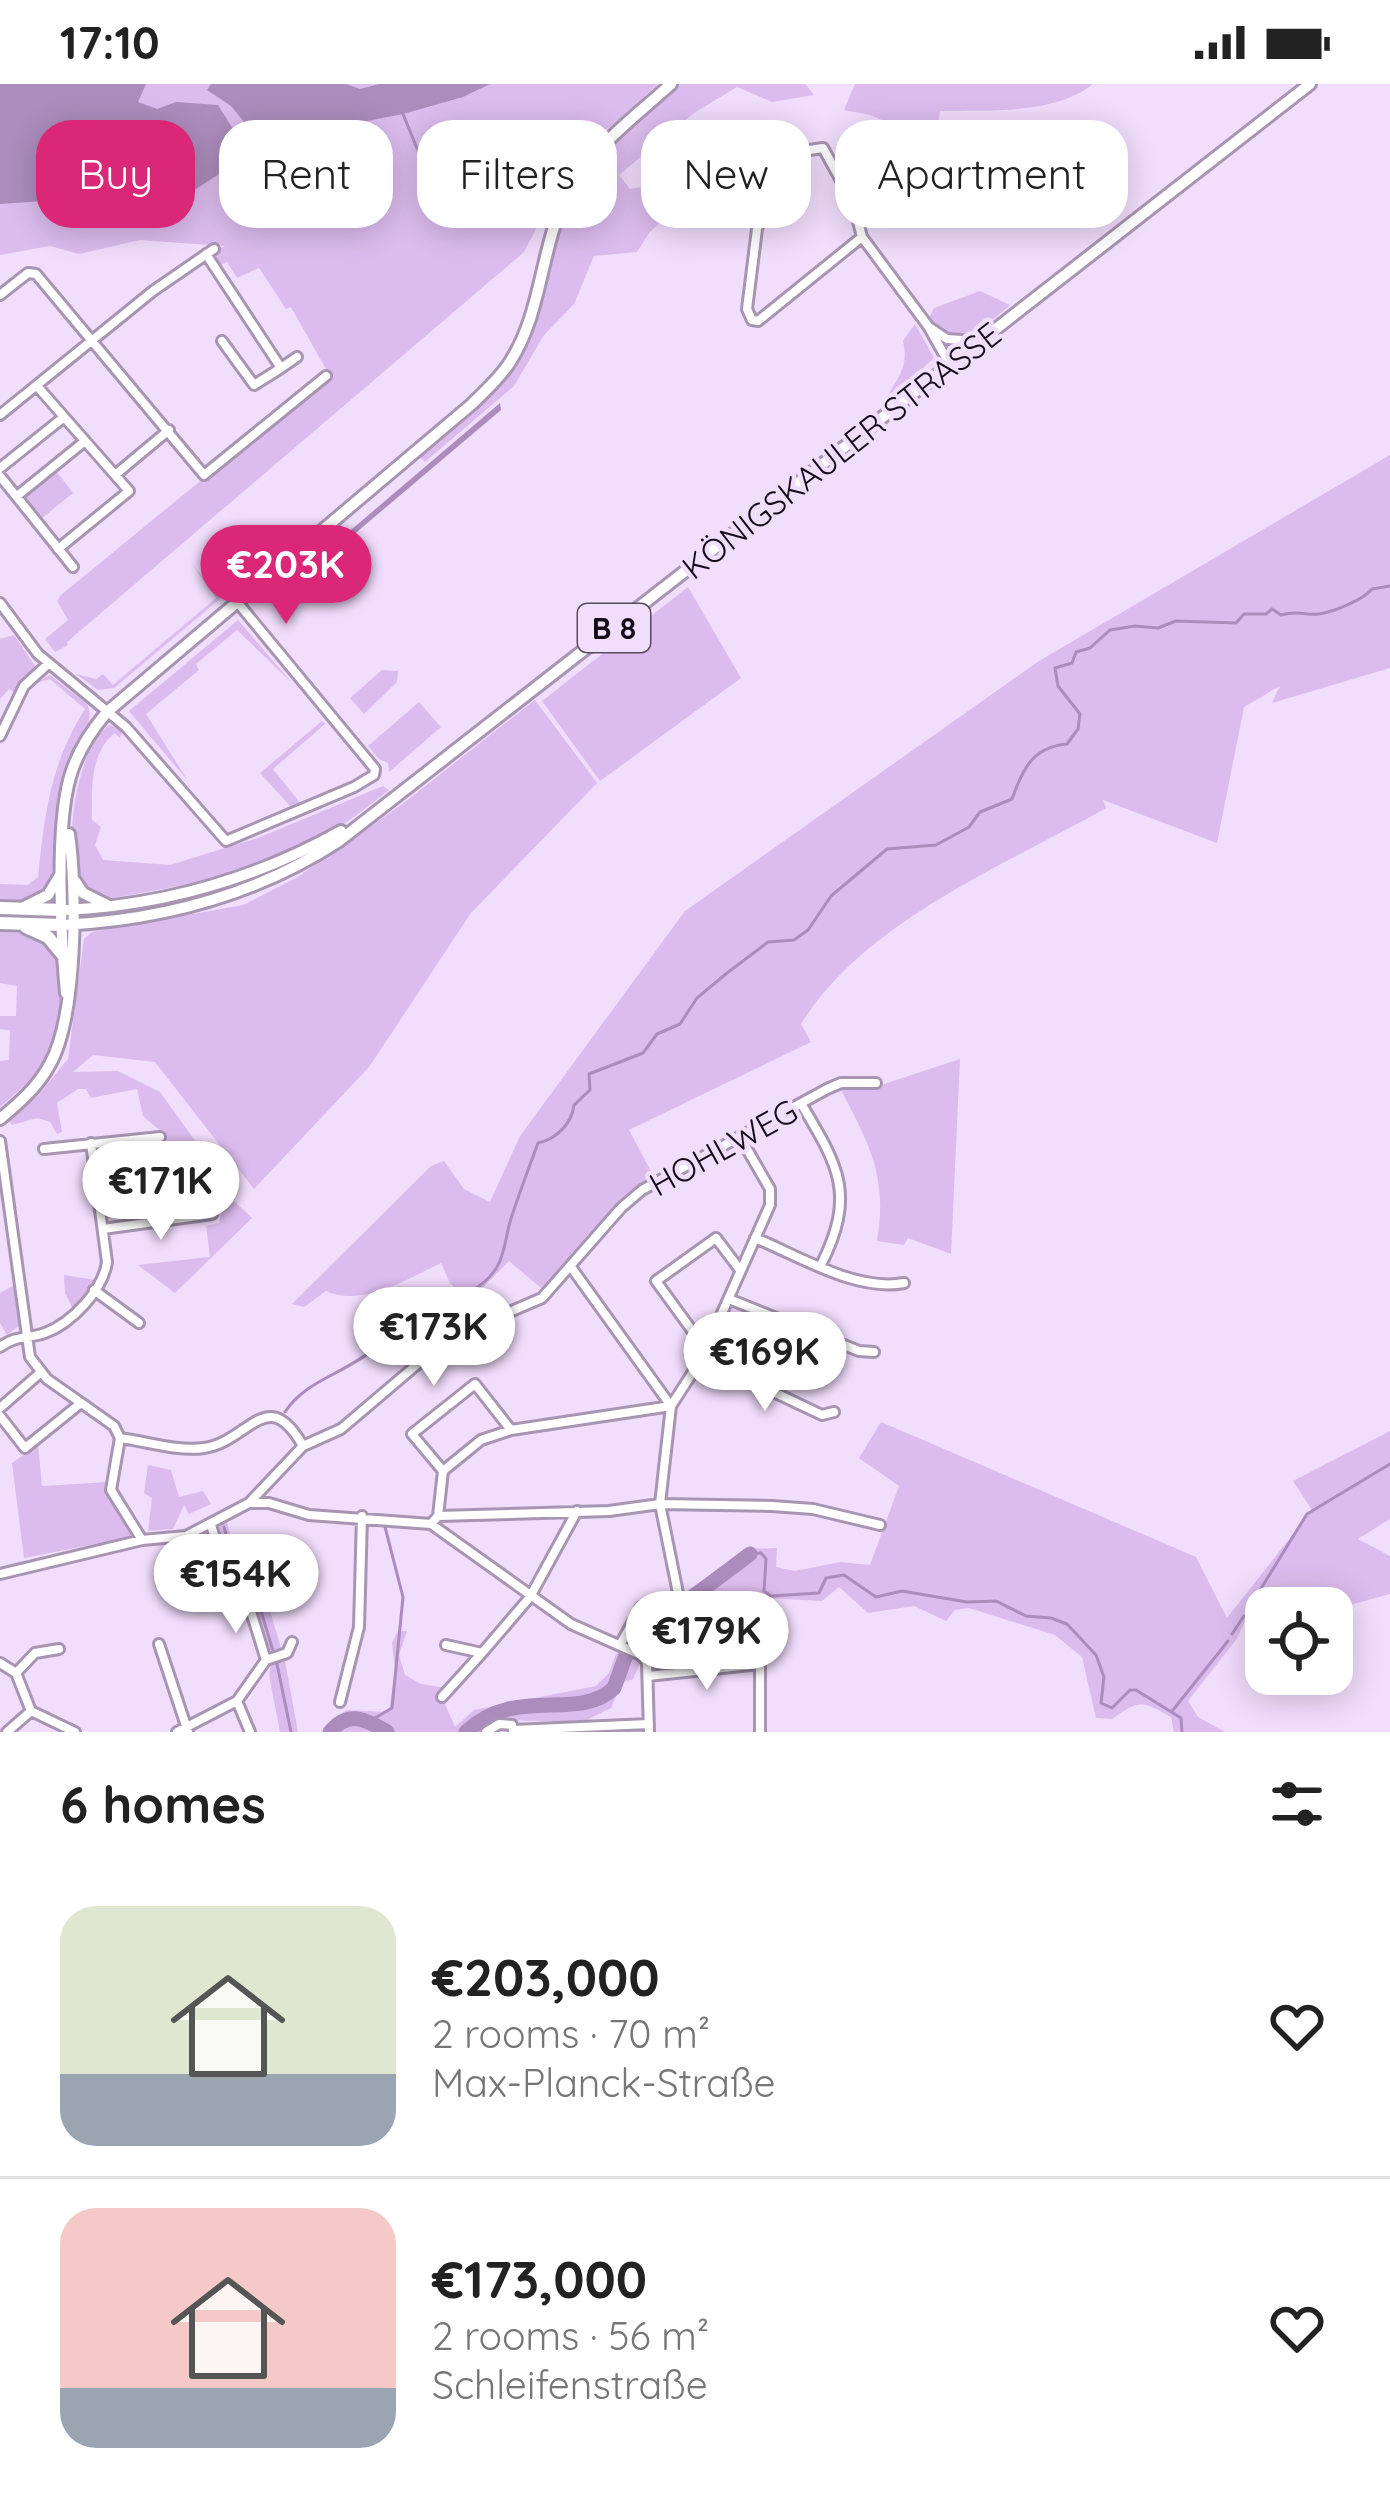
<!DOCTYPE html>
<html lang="en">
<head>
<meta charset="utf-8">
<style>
  :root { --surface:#fff; --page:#f6f6f6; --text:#222; --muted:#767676; --line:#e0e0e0; --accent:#db2777 }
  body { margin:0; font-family:Quicksand,sans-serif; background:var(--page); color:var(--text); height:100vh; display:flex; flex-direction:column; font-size:45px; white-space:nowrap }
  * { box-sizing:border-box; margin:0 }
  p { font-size:39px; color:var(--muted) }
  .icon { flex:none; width:66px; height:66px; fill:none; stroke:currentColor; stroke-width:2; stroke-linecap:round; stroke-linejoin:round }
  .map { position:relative; height:1648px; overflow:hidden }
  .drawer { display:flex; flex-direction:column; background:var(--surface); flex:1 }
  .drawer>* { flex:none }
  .top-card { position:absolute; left:36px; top:36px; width:1320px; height:108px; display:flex; gap:24px }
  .tools { position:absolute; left:1245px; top:1503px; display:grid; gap:24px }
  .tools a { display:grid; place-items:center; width:108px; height:108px; border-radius:24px; background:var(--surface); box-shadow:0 6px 30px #0003; font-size:60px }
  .price { position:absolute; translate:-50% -102px; padding:0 27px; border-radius:42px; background:#fff; color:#222; font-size:39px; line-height:78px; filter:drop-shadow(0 3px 6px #0008) }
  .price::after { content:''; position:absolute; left:50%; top:72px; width:36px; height:27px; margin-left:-18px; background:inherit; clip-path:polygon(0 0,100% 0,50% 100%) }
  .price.current { background:var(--accent); color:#fff }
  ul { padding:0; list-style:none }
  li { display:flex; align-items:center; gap:36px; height:300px; padding:0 60px }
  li+li { border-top:3px solid var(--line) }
  li span { display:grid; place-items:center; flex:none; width:336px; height:240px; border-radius:36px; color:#555 }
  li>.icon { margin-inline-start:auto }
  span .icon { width:144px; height:144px; fill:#fffc; stroke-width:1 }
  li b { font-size:51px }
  h2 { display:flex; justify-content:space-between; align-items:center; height:144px; padding:0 60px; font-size:51px }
  .tag { padding:0 42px; border-radius:36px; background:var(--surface); box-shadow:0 6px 30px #0003; font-size:42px; line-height:108px }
  .tag.current { background:var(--accent); color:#fff }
  .status { display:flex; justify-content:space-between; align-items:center; height:84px; padding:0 60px; background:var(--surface); direction:ltr }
  .status svg { height:33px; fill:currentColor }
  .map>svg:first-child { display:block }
  .green { fill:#dcbcee }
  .water { fill:#ac8cbc }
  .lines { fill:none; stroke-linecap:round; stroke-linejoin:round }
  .stream { stroke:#ac8cbc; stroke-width:3 }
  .river { stroke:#ac8cbc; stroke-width:15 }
  .minor-casing { stroke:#a895b2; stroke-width:14 }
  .major-casing { stroke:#a895b2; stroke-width:16 }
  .highway-casing { stroke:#a895b2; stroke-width:18 }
  .minor { stroke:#fff; stroke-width:8 }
  .major { stroke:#fff; stroke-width:10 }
  .highway { stroke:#fff; stroke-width:12 }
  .labels { text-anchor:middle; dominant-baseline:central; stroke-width:9; stroke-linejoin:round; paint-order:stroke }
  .shield { fill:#f1ddfc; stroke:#564b5c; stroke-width:3 }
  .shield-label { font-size:30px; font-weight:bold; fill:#140d17 }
  .street-label { font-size:33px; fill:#140d17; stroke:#f1ddfc }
</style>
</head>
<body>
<div class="status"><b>17:10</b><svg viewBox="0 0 49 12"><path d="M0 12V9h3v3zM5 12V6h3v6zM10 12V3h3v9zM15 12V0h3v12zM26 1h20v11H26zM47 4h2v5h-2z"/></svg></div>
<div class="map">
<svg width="1390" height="1648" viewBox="0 0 1390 1648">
  <rect width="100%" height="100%" fill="#f1ddfc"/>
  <path class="green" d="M0,0H658L614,40L578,64L524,168L67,558L68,561L55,568L45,555L68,536L57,517L61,511L326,294L327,287L291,223L286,225L259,184L237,194L227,178L219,182L212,171L224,162L140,156L79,170L50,162L0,171Z
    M678,0H805L814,11L772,18L737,3L694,29L619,91L630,105L652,101L675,124L649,149L637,168L594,172L574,220L544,251L514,302L425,378L419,372C462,336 510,304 530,249C547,205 548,157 571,116C599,69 639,38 678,0Z
    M855,0H1093C1054,31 988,26 940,27L936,59L870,31L844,26Z
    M980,207L1010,221C992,237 974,252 949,254L933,243L929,233L934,224Z
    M915,240L934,274L883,321C894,296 910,287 903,257Z
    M1390,371V584L1272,619L1280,602L1244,623L1217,759L1103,716L1106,724C1004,782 865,837 801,940L811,958L629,1046L655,1095L640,1104L546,1208L509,1177L469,1218L450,1199L441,1179C409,1194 361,1224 326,1207L304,1223L292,1220L431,1082L444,1077L464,1105L490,1118L520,1052L685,827L1039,577Z
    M57,388L73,409L41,435L25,414Z
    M192,480L221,514L114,604L98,606L76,590L96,595L103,590L113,601L216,514Z
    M688,503L741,594L600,697L542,617Z
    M238,536L292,599L237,546L196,580L199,586L146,630L188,697L129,627Z
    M14,551L35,582L14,609L9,605L0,615V555Z
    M382,586L398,587L397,598L364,630L350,614Z
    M50,591L87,620C96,639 79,653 70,671C47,715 67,768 44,811L28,817L0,815V800L28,801L38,793C45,728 50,681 85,625L50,595L36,599Z
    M535,616L597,699L471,829L369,983L254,1105L155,978L93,971L73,988L118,987L160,1008L199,1062L220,1104L252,1134L175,1209L138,1181L210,1173L206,1142L219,1139L222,1126H217L215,1120L204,1122L200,1102L189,1103L186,1083L168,1084L164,1050L143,1032L137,1005L91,1014L86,1005H78L57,1019L62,1048L57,1050L50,1038L37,1034L12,1041L8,1036L40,1009L68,975L84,855L92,848L243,821L296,794L401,721Z
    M419,618L441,643L389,688L388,679L379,675L368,662Z
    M322,637L325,640L273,685L301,720L291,723L260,689Z
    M109,641L123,645L120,654L115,649C89,669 92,707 92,736L101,743L95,761L103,776L170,781L258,754L383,702L389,706C362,727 335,749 304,763C242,791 172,804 106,815C94,810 82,807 77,793C64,757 76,666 109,641Z
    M0,848C15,849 34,848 47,857C78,876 57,958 41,983C31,998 14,1010 0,1023V977L9,976L10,946L0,945V932H16L17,902L0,899Z
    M960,975L951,1170L908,1154L904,1161L877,1157C888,1092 869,1060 840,1004H872Z
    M64,1191L96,1196L73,1225L65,1209Z
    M14,1201L20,1241L7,1251L0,1239V1209Z
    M881,1338L1196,1473L1227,1534L1312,1426L1293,1397L1390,1347V1435L1358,1455L1390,1472V1510L1332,1526L1251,1525L1236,1556L1188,1617L1198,1633L1225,1648H1174L1171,1633C1142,1617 1140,1615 1112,1635L1096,1634L1082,1573L1055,1551L969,1524L955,1526L946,1537L914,1522L868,1529L839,1503L822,1517L731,1512L640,1563L628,1558L640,1532L667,1521L747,1465L777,1464L776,1483L795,1487L840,1478L870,1481L899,1402L859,1374Z
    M38,1361L42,1402L109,1398V1416L136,1452L24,1474L12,1379Z
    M148,1381L171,1386L179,1413L203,1407L211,1420L189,1430L184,1421L173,1445L148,1447L152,1414L144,1409Z
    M227,1438L241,1494L266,1513L281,1564L268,1567L253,1516L237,1503L218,1443Z
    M205,1452L211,1455L219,1480L192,1483L189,1455Z
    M398,1547H407L399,1571L405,1591L421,1600L447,1604L442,1613L455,1643L474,1626L596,1602L609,1589L616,1570L623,1567L641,1577L633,1595L622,1599L611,1624L583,1638L501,1636L478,1648H322L346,1626L389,1628L395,1585L392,1559Z
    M285,1577L298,1648H280L269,1591L271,1580Z"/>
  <path class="water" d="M0,0H146L138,18L157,25L176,18L218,21L245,64L239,77L193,107L0,120Z
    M211,0H346L360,5L379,0H490L463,13L403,30L326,45L245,39L231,22L207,6Z
    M500,319L501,326L300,496L338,457Z"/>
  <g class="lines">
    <path class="stream" d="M403,30L436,111
      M524,81L563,80
      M437,113L522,82
      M285,1328C307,1295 345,1290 375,1264C384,1256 390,1244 400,1237C431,1216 475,1219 497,1183C505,1170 506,1151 510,1138C518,1112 529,1084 538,1059C556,1055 572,1040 574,1021L590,1006L589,990L643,969L657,950L680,940L697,914L727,889L768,858L794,856L808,846L831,812L887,765L936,761L969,743L980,728L1012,715C1023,684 1033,663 1067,660L1078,645L1080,630L1058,602L1055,584L1072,579L1076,568L1090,564L1110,546L1135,542L1158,544L1176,537L1236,539L1244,530H1266L1272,525L1281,531C1299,526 1307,532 1319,530C1333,528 1363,516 1372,505L1390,502
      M224,1443L238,1495L256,1511L277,1580L291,1648
      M750,1470L761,1469L766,1475L764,1507L771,1512L819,1509L826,1494L844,1491L876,1513L902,1507L967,1518L996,1517L1026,1532L1051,1534L1067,1540L1096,1571L1104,1593L1101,1619L1112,1624L1130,1606H1136L1181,1634L1182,1648
      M1249,1524L1307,1430L1390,1380
      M1232,1550L1244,1532
      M1173,1626L1228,1557
      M370,1637L392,1624L403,1513L384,1439"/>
    <path class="river" d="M330,1648C348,1626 366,1635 387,1648
      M466,1648C517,1600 577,1639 614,1604L634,1549L648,1530L678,1524L750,1470"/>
    <defs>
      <path id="minor" d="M862,153L853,118L823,64L775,71L774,98L757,145L747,225L752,236L758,237L862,153L928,242L950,281
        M206,170L281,284L254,301L222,257
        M0,211L28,189L36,190L204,391L326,292
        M929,243L947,255L976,257
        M281,284L297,273
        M37,302L115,391L169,346
        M0,331L153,207L214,165
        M0,384L64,333
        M0,392L73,483
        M17,412L85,357
        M58,465L129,407L115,391
        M0,519L38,570L126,643L226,757L354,703L374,691L375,685L238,519
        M0,652L24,602L48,580
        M802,1021C839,1083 856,1111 821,1181
        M0,1057L30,1273L47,1295L114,1342L120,1354L111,1406L142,1456
        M44,1065L160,1053
        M103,1145L212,1130
        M755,1154C799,1172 856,1208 904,1199
        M94,1206L139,1239
        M729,1215L859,1267L874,1268
        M709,1259L696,1252L656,1197L716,1154L740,1186
        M0,1263C16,1251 28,1255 45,1249C72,1239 103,1206 107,1178L91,1059
        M702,1274L822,1331L834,1328
        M0,1324L40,1289
        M0,1332L25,1364L81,1319
        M120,1354C145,1357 178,1368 204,1364C250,1357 267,1299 303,1362
        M443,1387L412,1350L475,1300L511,1346
        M250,1418L303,1362L341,1345L447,1255L542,1214L621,1124L642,1106L827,1005L841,999H876
        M438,1432L609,1427L660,1420L772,1422L813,1425L880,1441
        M431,1440L438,1432L443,1387L481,1356L511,1346L671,1322L571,1183
        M0,1490L142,1456L186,1452L249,1419H269L309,1431L431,1440L571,1540L641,1571L647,1578L649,1648
        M159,1560L188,1648
        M446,1561L482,1569L530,1513L577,1427
        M620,1561L641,1523L671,1518L678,1509L660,1420L671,1322L702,1274L770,1121V1105L740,1053
        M266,1576L287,1569L292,1558
        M0,1579L16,1589L31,1627L75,1648
        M16,1589L35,1569L59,1565
        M648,1592L760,1580V1648
        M442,1613L481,1570
        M237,1617L250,1648
        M340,1618L359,1543L362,1432
        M7,1648L31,1627
        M177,1648L237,1617L266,1576L249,1521L231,1506L211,1441
        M486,1648L499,1640L512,1641L513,1646L649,1640"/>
      <path id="major" d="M75,797L83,809L107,821
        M22,824L48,811L60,791
        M67,826C164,821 257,794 341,747
        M62,841C162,836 255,812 339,757L1310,0
        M66,909C61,855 55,744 70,693C77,668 90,648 107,628L472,320C486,306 500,294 510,278C543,227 540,162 568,109C591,64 635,33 671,0
        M0,1035C19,1019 38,1003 50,980C77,932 77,805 69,750"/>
      <path id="highway" d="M0,824L62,826
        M0,839L62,841
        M26,843L48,853L62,870"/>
    </defs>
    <use href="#minor" class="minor-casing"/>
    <use href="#major" class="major-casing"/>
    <use href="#highway" class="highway-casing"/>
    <use href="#minor" class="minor"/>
    <use href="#major" class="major"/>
    <use href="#highway" class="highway"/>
  </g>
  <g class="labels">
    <rect class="shield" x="578" y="520" width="72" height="48" rx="9"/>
    <g class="shield-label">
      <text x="614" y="544">B 8</text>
    </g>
    <g class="street-label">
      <text transform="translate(841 366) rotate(-38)">KÖNIGSKAULER STRASSE</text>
      <text transform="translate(723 1063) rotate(-29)">HOHLWEG</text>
    </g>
  </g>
</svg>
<div class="tools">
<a><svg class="icon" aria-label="locate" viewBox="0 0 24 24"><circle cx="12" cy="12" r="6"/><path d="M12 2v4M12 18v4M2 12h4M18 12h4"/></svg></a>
</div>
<b class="price current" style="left:286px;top:543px">€203K</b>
<b class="price" style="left:161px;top:1159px">€171K</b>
<b class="price" style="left:434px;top:1305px">€173K</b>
<b class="price" style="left:765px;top:1330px">€169K</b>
<b class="price" style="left:236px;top:1552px">€154K</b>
<b class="price" style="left:707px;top:1609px">€179K</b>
<div class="top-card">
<a class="tag current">Buy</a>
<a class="tag">Rent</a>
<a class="tag">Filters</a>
<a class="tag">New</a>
<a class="tag">Apartment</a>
</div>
</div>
<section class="drawer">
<h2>6 homes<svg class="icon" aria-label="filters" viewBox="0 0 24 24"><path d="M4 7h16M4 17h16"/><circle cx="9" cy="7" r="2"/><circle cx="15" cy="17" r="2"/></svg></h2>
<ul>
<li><span style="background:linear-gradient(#dfe7d0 70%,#9aa5b1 0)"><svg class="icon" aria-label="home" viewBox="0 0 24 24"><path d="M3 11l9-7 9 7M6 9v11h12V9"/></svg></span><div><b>€203,000</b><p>2 rooms · 70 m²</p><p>Max-Planck-Straße</p></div><svg class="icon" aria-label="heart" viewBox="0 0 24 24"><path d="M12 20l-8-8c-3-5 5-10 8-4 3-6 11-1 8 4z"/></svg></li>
<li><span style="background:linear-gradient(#f6c9c9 75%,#9aa5b1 0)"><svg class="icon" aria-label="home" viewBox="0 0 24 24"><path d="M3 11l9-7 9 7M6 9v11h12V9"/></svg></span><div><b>€173,000</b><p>2 rooms · 56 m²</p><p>Schleifenstraße</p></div><svg class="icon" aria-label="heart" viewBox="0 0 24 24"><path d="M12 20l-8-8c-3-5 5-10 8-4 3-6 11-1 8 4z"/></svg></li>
</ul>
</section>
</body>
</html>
